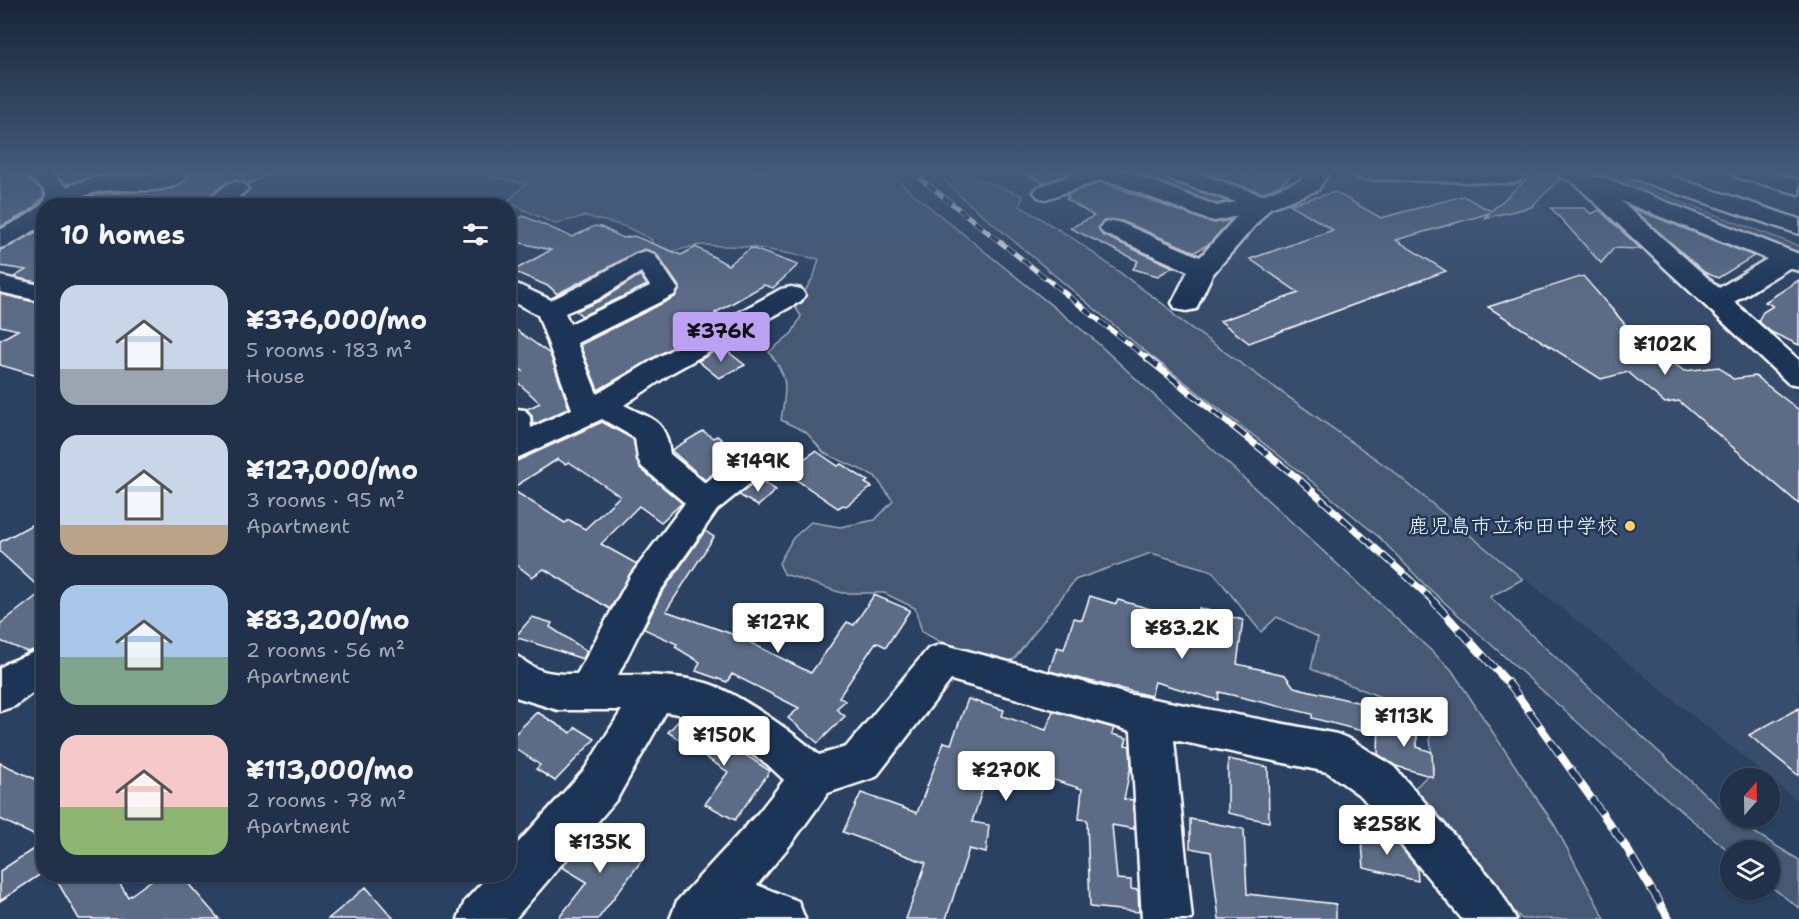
<!DOCTYPE html>
<html lang="en">
<head>
<meta charset="utf-8">
<style>
  :root { --surface:#203149; --page:#283950; --text:#f1f3f6; --muted:#a2a9b4; --line:#3d4c61; --accent:#bca0f2 }
  body { margin:0; font-family:"Shantell Sans","Klee One",sans-serif; background:var(--page); color:var(--text); height:100vh; display:flex; flex-direction:column; font-size:22px; white-space:nowrap }
  * { box-sizing:border-box; margin:0 }
  p { font-size:20px; color:var(--muted) }
  .icon { flex:none; width:33px; height:33px; fill:none; stroke:currentColor; stroke-width:2; stroke-linecap:round; stroke-linejoin:round }
  .map { position:relative; flex:1; overflow:hidden }
  .sheet { position:absolute; left:36px; top:198px; width:480px; height:684px; display:flex; flex-direction:column; background:var(--surface); border-radius:24px; box-shadow:0 2px 4px #0004,0 0 0 2px var(--line) }
  .sheet>* { flex:none }
  .needle { width:39px; rotate:20deg }
  .buttons { position:absolute; left:1720px; top:768px; display:grid; gap:12px }
  .buttons a { display:grid; place-items:center; width:60px; height:60px; border-radius:50%; background:var(--surface); box-shadow:0 2px 4px #0004,0 0 0 2px var(--line); font-size:30px }
  .price { position:absolute; translate:-50% -51px; padding:0 14px; border-radius:6px; background:#fff; color:#222; font-size:20px; line-height:39px; filter:drop-shadow(0 2px 3px #0008) }
  .price::after { content:''; position:absolute; left:50%; top:36px; width:18px; height:14px; margin-left:-9px; background:inherit; clip-path:polygon(0 0,100% 0,50% 100%) }
  .price.current { background:var(--accent); color:#111 }
  ul { padding:0; list-style:none }
  li { display:flex; align-items:center; gap:18px; height:150px; padding:0 24px }
  li span { display:grid; place-items:center; flex:none; width:168px; height:120px; border-radius:18px; color:#555 }
  li>.icon { margin-inline-start:auto }
  span .icon { width:72px; height:72px; fill:#fffc; stroke-width:1 }
  li b { font-size:26px }
  h2 { display:flex; justify-content:space-between; align-items:center; height:72px; padding:0 24px; font-size:26px }
  .map>svg:first-child { display:block }
  .built { fill:#394e6c }
  .green { fill:#465975; stroke:#a2acba; stroke-width:1.5 }
  .building { fill:#5b6c86; stroke:#fff; stroke-width:1.5; fill-rule:evenodd }
  .lines { fill:none; stroke-linecap:round; stroke-linejoin:round }
  .minor-casing { stroke:#fff; stroke-width:5 }
  .major-casing { stroke:#fff; stroke-width:5 }
  .minor { fill:#1d3557; fill-rule:evenodd }
  .major { fill:#1d3557; fill-rule:evenodd }
  .rail-far2-casing { stroke:#fff; stroke-width:5 }
  .rail-far1-casing { stroke:#fff; stroke-width:7 }
  .rail-casing { stroke:#fff; stroke-width:8 }
  .rail-far2 { stroke:#1d3557; stroke-width:4; stroke-dasharray:10; stroke-linecap:butt }
  .rail-far1 { stroke:#1d3557; stroke-width:4.5; stroke-dasharray:14; stroke-linecap:butt }
  .rail { stroke:#1d3557; stroke-width:6; stroke-dasharray:18; stroke-linecap:butt }
  .poi-dot { fill:#ffd166; stroke:#1d3557; stroke-width:2 }
  .labels { text-anchor:middle; dominant-baseline:central; stroke-width:5; stroke-linejoin:round; paint-order:stroke }
  .poi-label { font-size:21px; fill:#fff; stroke:#1d3557; text-anchor:end }
</style>
</head>
<body>
<div class="map">
<svg width="1799" height="919" viewBox="0 0 1799 919">
  <rect width="100%" height="100%" fill="#2a4161"/>
  <filter id="ink" filterUnits="userSpaceOnUse"><feTurbulence type="fractalNoise" baseFrequency=".0167" numOctaves="2"/><feDisplacementMap in="SourceGraphic" scale="12" xChannelSelector="R" yChannelSelector="G"/><feConvolveMatrix kernelMatrix="1 2 1 2 8 2 1 2 1" color-interpolation-filters="sRGB"/></filter>
  <g filter="url(#ink)">
    <path class="built" d="M1330,175L1518,181L1566,231L1627,230L1799,395V802L1397,474L1177,318L1198,308L1207,274L1263,211L1319,187Z"/>
    <path class="green" d="M474,172H890L906,188L1092,338L1451,669L1555,826L1605,919H1522L1402,801L1433,770L1428,716L1311,669L1318,637L1277,617L1261,632L1212,571L1151,553L1075,580L1014,659L989,668L922,632L915,608L884,593H842L784,574L779,563L793,538L811,522L840,527L875,520L893,501L875,476L824,453L806,432L781,420C786,388 790,379 769,352L792,333L801,316L795,307L814,276L819,259L752,247L700,245L665,253L654,250L651,239L624,226L585,216L555,224L507,202L526,184Z
      M1578,172H1602L1799,246V257Z
      M938,173L968,175L1023,196L1020,206L1074,239L1167,307L1177,318L1390,469L1523,579L1490,597L1731,818L1799,860V908L1770,886V850H1731V853L1595,738L1425,585L1380,538L1304,475L1141,348L959,195Z"/>
    <path class="building" d="M0,172H20L43,191L44,196L30,211L0,227Z
      M51,172H156L94,176L67,184Z
      M192,172H272L247,185L237,180L227,182L198,206H64L97,194L172,189L183,182Z
      M1023,172H1075L1043,183Z
      M1134,172H1168L1167,176L1171,182L1228,201L1217,204Z
      M1200,172H1295L1279,186L1262,193Z
      M1535,172H1555L1560,179L1531,207L1484,218L1490,213L1396,240L1446,271L1249,343L1220,321L1299,293L1250,259L1333,230L1290,204L1335,192L1381,218L1463,196L1491,211Z
      M1101,182L1206,221L1215,223L1231,220L1209,244L1195,252L1122,221H1103L1098,227L1102,235L1173,267L1158,276L1133,269L1138,261L1070,228L1094,216L1066,199L1069,197L1065,195Z
      M1551,208H1585L1591,214L1599,210L1641,249L1614,248L1601,263Z
      M1632,208L1754,256L1718,278L1704,272Z
      M523,216L572,237L595,226L601,227L623,238L634,236L681,255L696,247L728,265L751,248L798,265L773,288L764,285L715,313L724,318L598,390L580,345L675,297L680,288L656,253L644,249L557,294L550,287L513,271L551,250L508,240V226Z
      M44,228V284L14,277L26,270L0,266V250Z
      M640,275L647,285L582,316L576,311L599,301Z
      M1583,276L1644,346L1649,344L1684,371L1719,367L1733,379L1755,376L1799,410V504L1679,401L1665,403L1628,372L1601,379L1488,307Z
      M1799,280V345L1771,332L1758,321L1763,312L1773,306L1765,302Z
      M0,294L44,304V378L0,365V340L18,330L0,326Z
      M508,324L550,354L569,408L533,425L532,416L527,409L540,403L511,376L518,368L524,372L508,360Z
      M722,347L745,365L719,378L698,361Z
      M602,422L633,439L640,468L682,503L661,522L639,506L601,544L637,564L610,609L544,569L532,577L508,558V465ZM558,459L565,464L569,462L620,496L585,529L569,520L565,523L511,489Z
      M703,431L713,438L717,436L737,452L724,460L727,462L705,480L671,450Z
      M816,451L838,466L841,464L868,481L865,483L872,487L846,506L843,505L838,508L785,472Z
      M759,479L776,490L758,506L739,495Z
      M44,518V646L28,652L0,641V624L43,591L0,552V542Z
      M705,531L714,537L666,611L752,641L751,643L811,673L847,622L854,625L874,595L910,610L886,647L876,642L839,697L845,701L836,709L845,716L818,743L788,718L799,708L732,674L727,682L696,671L700,662L675,647L677,644L644,629L661,594Z
      M1090,596L1116,604L1118,600L1197,622L1199,608L1243,620L1237,664L1285,675L1294,687L1361,703L1362,731L1312,718V714L1219,692L1218,700L1155,682L1151,696L1049,671L1057,647L1064,649L1074,618L1082,620Z
      M532,617L552,623L550,627L587,651L583,659L515,637Z
      M968,699L1004,710L1002,716L1046,730L1053,711L1114,728L1112,734L1127,738L1125,745L1130,746L1131,765L1124,799L1133,800L1134,829L1112,825L1117,879L1131,880V889L1138,890L1139,912L1090,907L1087,820L1079,819L1082,789L992,760L972,822L989,825L986,853L969,849L946,919H906L926,863L843,832L861,793L917,813L944,742L951,744Z
      M1799,708V776L1749,735Z
      M537,712L571,733L576,727L595,739L555,781L536,769L540,765L512,746L515,743L510,739Z
      M682,717L691,719L770,771L735,820L705,804L728,772L668,732Z
      M1379,719L1417,730V747L1432,752L1433,777L1396,766L1378,754Z
      M1228,759L1268,767L1269,822L1228,813Z
      M0,763L44,783V840L0,819Z
      M1190,819L1244,829L1247,894L1336,904V919H1219L1211,852L1190,848Z
      M596,827L645,856L598,919H558L587,882L562,867Z
      M1361,830L1392,837L1417,867L1418,881L1364,868Z
      M44,842V872L0,901V871Z
      M53,874H114L128,897L160,874H180L219,919H79Z
      M366,887L394,919H328Z"/>
    <g class="lines">
      <defs>
        <path id="minor" d="M22,172H48L67,187L94,178L190,172C171,201 125,185 97,192C75,197 68,206 44,206V225L9,245L0,248V230C13,222 54,206 45,190Z
          M1081,172H1128L1217,206L1236,202L1172,180L1169,175L1171,172H1193L1262,195L1301,180L1307,172H1329L1318,190L1270,208L1212,275L1196,309L1186,311L1176,309L1172,303L1188,271L1103,233L1100,228L1103,223L1112,221L1121,223L1200,257L1237,216L1215,221L1206,219L1115,183L1101,180L1046,199L1038,197L1034,192L1038,187Z
          M1354,172H1526L1519,181L1511,183L1365,179L1357,177Z
          M1557,172H1589L1594,177L1605,178L1799,254V271L1789,268L1734,302L1799,360V385L1788,383L1571,180L1560,177ZM1621,201L1767,259L1719,288Z
          M1733,172H1769L1799,180V194L1736,177Z
          M236,182L244,184L248,189L228,206H200L228,184Z
          M645,251L654,254L678,289L674,295L577,343L597,394L653,360L781,289L791,287L801,289L805,295L801,301L673,372L624,405C654,421 665,418 670,454L705,483C726,467 751,438 778,445L782,453L778,461L717,510L659,593L618,675C647,675 678,675 706,683C737,692 794,733 819,755L846,747L928,649L942,644L1127,694L1337,734L1352,740L1394,767L1497,885L1516,919H1462L1362,797L1327,772L1174,740L1192,919H1142L1131,731L951,680L876,777L828,793L791,844L757,885L798,901L805,919H670L677,901L759,812L784,780L767,764L695,717L666,712L617,799L515,919H458L465,901L490,874H508V854L585,769L622,710H558L509,695L508,652C522,657 527,665 538,669C550,674 564,674 577,674L631,575L685,503L642,467L638,459L635,438L602,419L508,462V408L525,410L530,417L531,428L572,409L538,315L508,299V280L551,300L578,287L636,254ZM641,272L650,286L570,324L565,313L598,299Z
          M0,276L44,286V302L0,292Z
          M44,648V684L15,706L0,711V668L7,663Z"/>
        <path id="major" d="M1625,172H1658L1799,219V234L1628,177Z"/>
      </defs>
      <use href="#minor" class="minor-casing"/>
      <use href="#major" class="major-casing"/>
      <use href="#minor" class="minor"/>
      <use href="#major" class="major"/>
      <defs>
        <path id="rail-far2" d="M912,172L1149,360"/>
        <path id="rail-far1" d="M1147,358L1300,480L1436,603"/>
        <path id="rail" d="M1434,602L1511,686L1626,847L1669,919"/>
      </defs>
      <use href="#rail-far2" class="rail-far2-casing"/>
      <use href="#rail-far1" class="rail-far1-casing"/>
      <use href="#rail" class="rail-casing"/>
      <use href="#rail-far2" class="rail-far2"/>
      <use href="#rail-far1" class="rail-far1"/>
      <use href="#rail" class="rail"/>
    </g>
  </g>
  <linearGradient id="sky" x2="0" y2="1"><stop stop-color="#172435"/><stop offset="0.57" stop-color="#445a7b"/><stop offset="1" stop-color="#445a7b" stop-opacity="0"/></linearGradient>
  <rect width="1799" height="301" fill="url(#sky)"/>
  <circle class="poi-dot" cx="1630" cy="526" r="6"/>
  <g class="labels">
    <g class="poi-label">
      <text x="1618" y="526">鹿児島市立和田中学校</text>
    </g>
  </g>
</svg>
<div class="buttons">
<a><svg class="needle" viewBox="-14 -14 28 28"><path d="M0-13l5 13h-10z" fill="#e53935"/><path d="M0 13l5-13h-10z" fill="#a2a9b4"/></svg></a>
<a><svg class="icon" aria-label="layers" viewBox="0 0 24 24"><path d="M12 4l9 5-9 5-9-5zM3 14l9 5 9-5"/></svg></a>
</div>
<b class="price current" style="left:721px;top:363px">¥376K</b>
<b class="price" style="left:1665px;top:376px">¥102K</b>
<b class="price" style="left:758px;top:493px">¥149K</b>
<b class="price" style="left:778px;top:654px">¥127K</b>
<b class="price" style="left:1182px;top:660px">¥83.2K</b>
<b class="price" style="left:1404px;top:748px">¥113K</b>
<b class="price" style="left:724px;top:767px">¥150K</b>
<b class="price" style="left:1006px;top:802px">¥270K</b>
<b class="price" style="left:1387px;top:856px">¥258K</b>
<b class="price" style="left:600px;top:874px">¥135K</b>
<section class="sheet">
<h2>10 homes<svg class="icon" aria-label="filters" viewBox="0 0 24 24"><path d="M4 7h16M4 17h16"/><circle cx="9" cy="7" r="2"/><circle cx="15" cy="17" r="2"/></svg></h2>
<ul>
<li><span style="background:linear-gradient(#c9d6e8 70%,#9aa5b1 0)"><svg class="icon" aria-label="home" viewBox="0 0 24 24"><path d="M3 11l9-7 9 7M6 9v11h12V9"/></svg></span><div><b>¥376,000/mo</b><p>5 rooms · 183 m²</p><p>House</p></div></li>
<li><span style="background:linear-gradient(#c9d6e8 75%,#b9a48a 0)"><svg class="icon" aria-label="home" viewBox="0 0 24 24"><path d="M3 11l9-7 9 7M6 9v11h12V9"/></svg></span><div><b>¥127,000/mo</b><p>3 rooms · 95 m²</p><p>Apartment</p></div></li>
<li><span style="background:linear-gradient(#a9c7e8 60%,#7fa58c 0)"><svg class="icon" aria-label="home" viewBox="0 0 24 24"><path d="M3 11l9-7 9 7M6 9v11h12V9"/></svg></span><div><b>¥83,200/mo</b><p>2 rooms · 56 m²</p><p>Apartment</p></div></li>
<li><span style="background:linear-gradient(#f6c9c9 60%,#8fb573 0)"><svg class="icon" aria-label="home" viewBox="0 0 24 24"><path d="M3 11l9-7 9 7M6 9v11h12V9"/></svg></span><div><b>¥113,000/mo</b><p>2 rooms · 78 m²</p><p>Apartment</p></div></li>
</ul>
</section>
</div>
</body>
</html>
